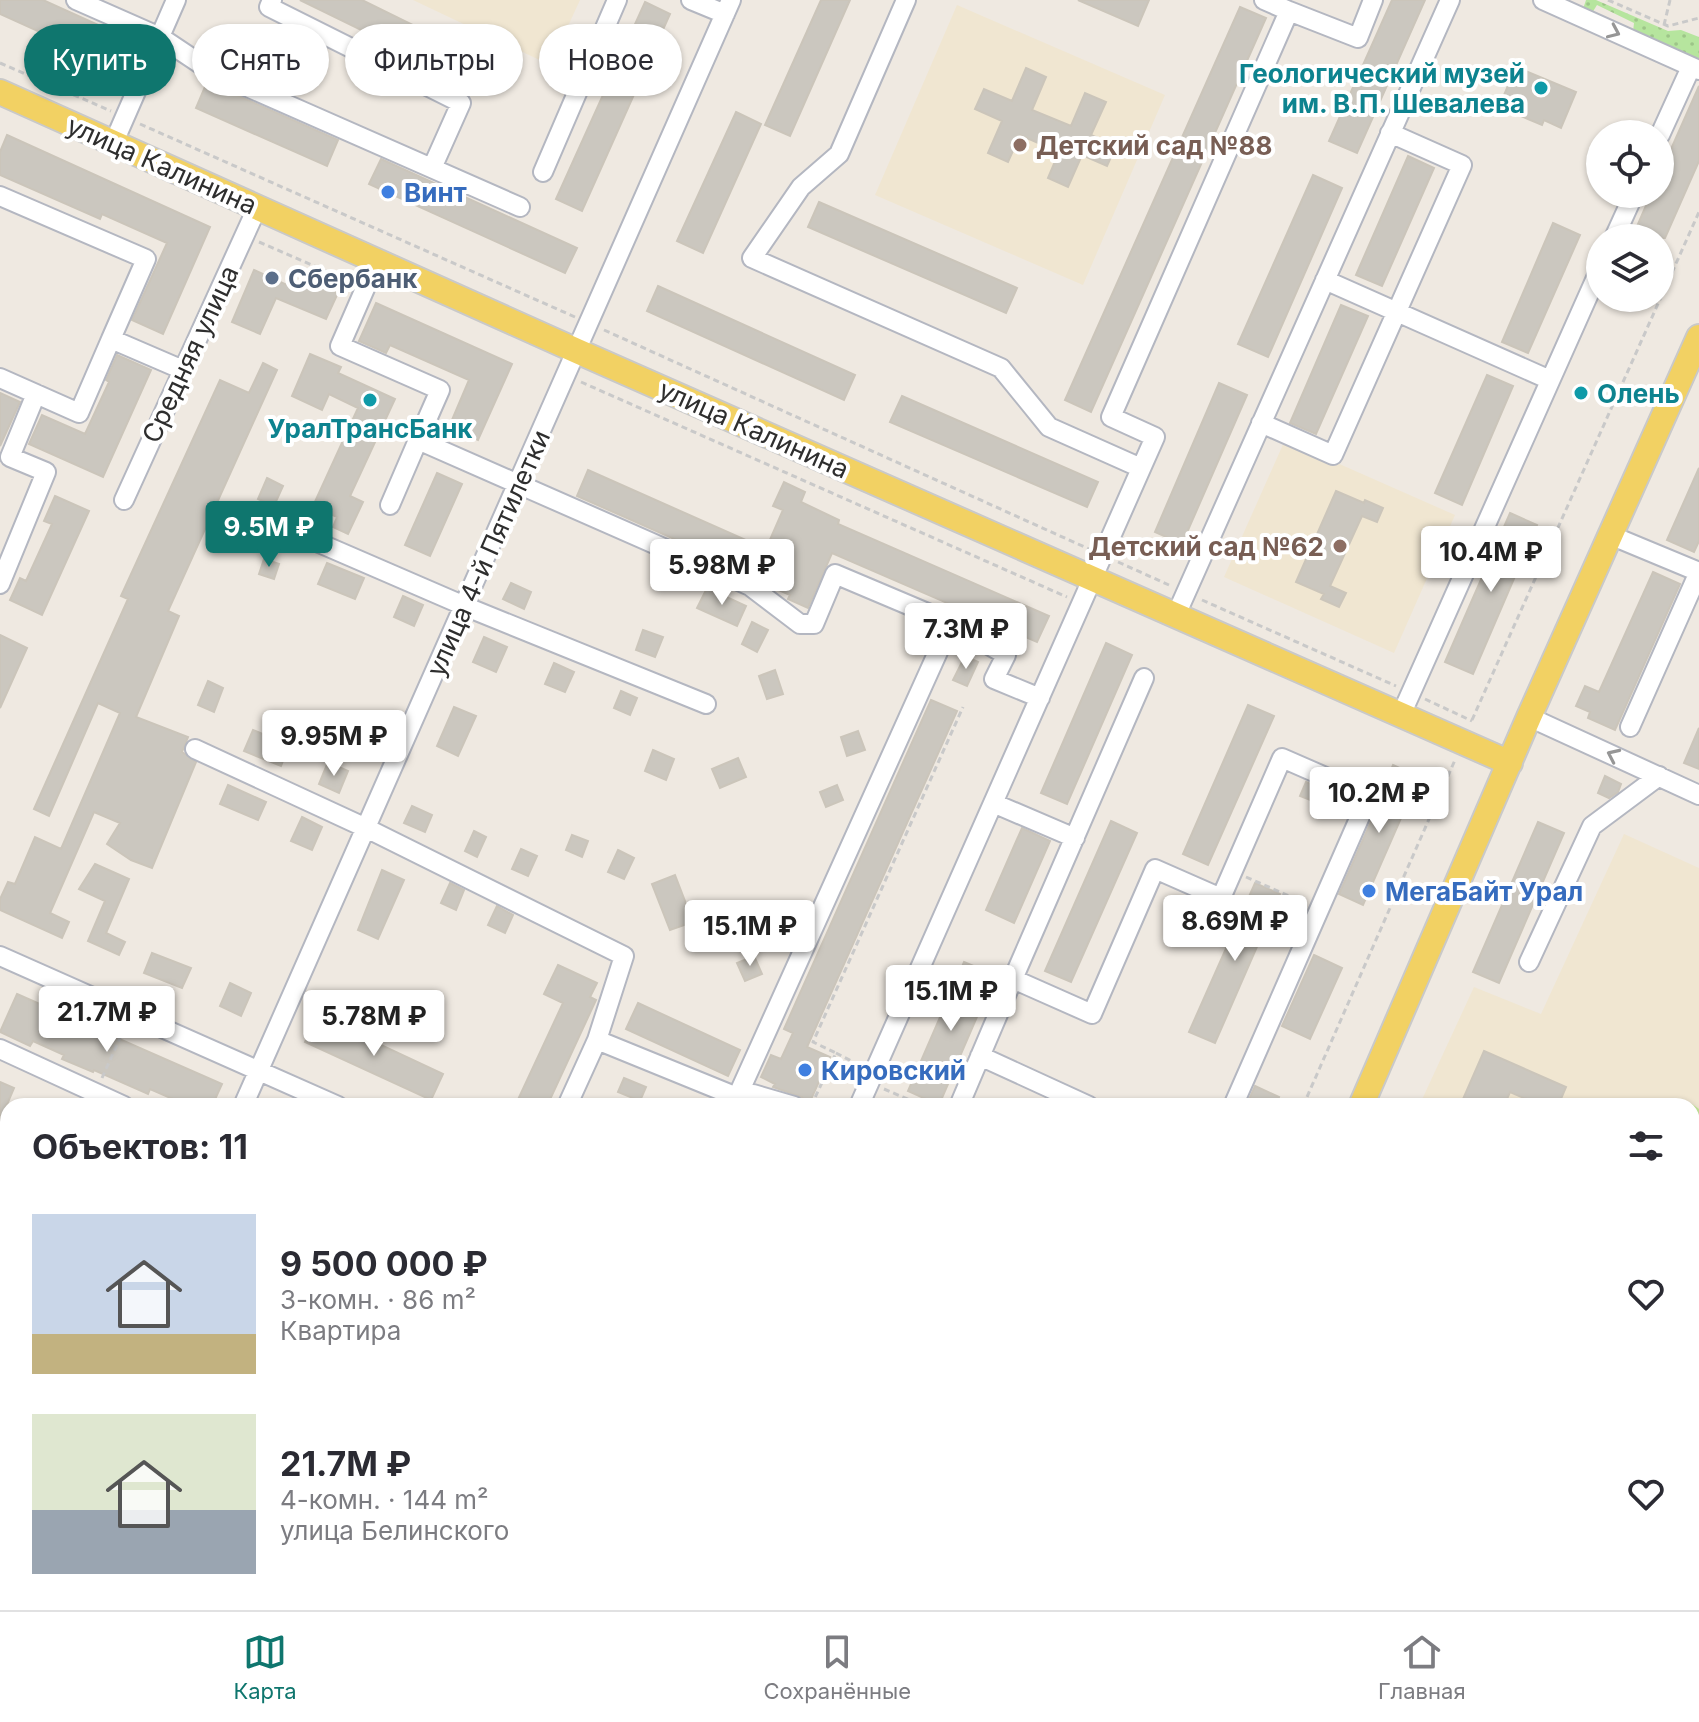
<!DOCTYPE html>
<html lang="ru">
<head>
<meta charset="utf-8">
<style>
  :root { --surface:#fff; --page:#f2f2f3; --text:#2b2b33; --muted:#7c7c81; --line:#e1e1e2; --accent:#0f766e }
  body { margin:0; font-family:Inter,sans-serif; background:var(--page); color:var(--text); height:100vh; display:flex; flex-direction:column; font-size:30px; white-space:nowrap }
  * { box-sizing:border-box; margin:0 }
  p { font-size:26px; color:var(--muted) }
  .icon { flex:none; width:44px; height:44px; fill:none; stroke:currentColor; stroke-width:2; stroke-linecap:round; stroke-linejoin:round }
  .map { position:relative; flex:1; overflow:hidden }
  .side { position:absolute; left:0px; top:1098px; width:1700px; height:512px; display:flex; flex-direction:column; background:var(--surface); border-radius:24px 24px 0 0; box-shadow:0 2px 6px #0004 }
  .side>* { flex:none }
  .guide { position:absolute; left:24px; top:24px; width:800px; height:72px; display:flex; gap:16px }
  .buttons { position:absolute; left:1586px; top:120px; display:grid; gap:16px }
  .buttons a { display:grid; place-items:center; width:88px; height:88px; border-radius:50%; background:var(--surface); box-shadow:0 2px 6px #0004; font-size:40px }
  .price { position:absolute; translate:-50% -68px; padding:0 18px; border-radius:8px; background:#fff; color:#222; font-size:26px; line-height:52px; filter:drop-shadow(0 2px 4px #0008) }
  .price::after { content:''; position:absolute; left:50%; top:48px; width:24px; height:18px; margin-left:-12px; background:inherit; clip-path:polygon(0 0,100% 0,50% 100%) }
  .price.current { background:var(--accent); color:#fff }
  ul { padding:0; list-style:none }
  li { display:flex; align-items:center; gap:24px; height:200px; padding:0 32px }
  li span { display:grid; place-items:center; flex:none; width:224px; height:160px; border-radius:0px; color:#555 }
  li>.icon { margin-inline-start:auto }
  span .icon { width:96px; height:96px; fill:#fffc; stroke-width:1 }
  li b { font-size:34px }
  h2 { display:flex; justify-content:space-between; align-items:center; height:96px; padding:0 32px; font-size:34px }
  .tag { padding:0 28px; border-radius:36px; background:var(--surface); box-shadow:0 2px 6px #0004; font-size:28px; line-height:72px }
  .tag.current { background:var(--accent); color:#fff }
  .tab-bar { display:flex; justify-content:space-around; align-items:center; height:112px; border-top:2px solid var(--line); background:var(--surface); font-size:22px; color:var(--muted) }
  .tab-bar a { display:grid; justify-items:center; gap:4px }
  .tab-bar .current { color:var(--accent) }
  .map>svg:first-child { display:block }
  .education { fill:#f0e6d1 }
  .grass { fill:url(#grass-dots) }
  .pitch { fill:#c9ec9a }
  .building { fill:#cbc7bf; stroke:#cbc5ba; stroke-width:2 }
  .lines { fill:none; stroke-linecap:round; stroke-linejoin:round }
  .minor-casing { stroke:#b4b7c1; stroke-width:22 }
  .major-casing { stroke:#c9c9c9; stroke-width:28 }
  .path { stroke:#c9c9c9; stroke-width:3; stroke-dasharray:6 4; stroke-linecap:butt }
  .minor { stroke:#fff; stroke-width:18 }
  .major { stroke:#f2d163; stroke-width:24 }
  .oneway { stroke:#969696 }
  .culture-dot { fill:#0f9aa8; stroke:#fff; stroke-width:3 }
  .education-dot { fill:#8d6e63; stroke:#fff; stroke-width:3 }
  .shop-dot { fill:#3f7fe0; stroke:#fff; stroke-width:3 }
  .service-dot { fill:#5c6f8a; stroke:#fff; stroke-width:3 }
  .labels { text-anchor:middle; dominant-baseline:central; stroke-width:8; stroke-linejoin:round; paint-order:stroke }
  .culture-label { font-size:26px; font-weight:bold; fill:#0d838f; stroke:#fff; text-anchor:end }
  .education-label { font-size:26px; font-weight:bold; fill:#785e54; stroke:#fff; text-anchor:start }
  .street-label { font-size:26px; fill:#2e2e2e; stroke:#fff }
  .shop-label { font-size:26px; font-weight:bold; fill:#366cbe; stroke:#fff; text-anchor:start }
  .service-label { font-size:26px; font-weight:bold; fill:#4e5e75; stroke:#fff; text-anchor:start }
</style>
</head>
<body>
<div class="map">
<svg width="1699" height="1610" viewBox="0 0 1699 1610">
  <defs>
    <pattern id="grass-dots" width="8" height="8" patternUnits="userSpaceOnUse" patternTransform="scale(2)"><rect width="8" height="8" fill="#b6e59e"/><path d="M2 2h.1M6 6h.1" fill="none" stroke="#9dc588" stroke-width="1.8" stroke-linecap="round"/></pattern>
  </defs>
  <rect width="100%" height="100%" fill="#efe9e1"/>
  <path class="education" d="M413,0H580L550,65Z
    M957,5L1165,95L1083,285L875,195Z
    M1285,440L1455,515L1394,653L1224,577Z
    M1624,834L1699,868V1284L1692,1297V1106H1419L1474,987L1541,1014Z
    M508,1602H829L820,1610H515Z"/>
  <path class="grass" d="M1586,0H1596L1668,31L1681,30L1699,37V59L1633,32L1634,23L1597,5L1592,13L1583,9Z"/>
  <path class="pitch" d="M1670,1100L1692,1104L1699,1109V1206L1692,1223V1106H1658Z"/>
  <path class="building" d="M0,0H43L138,43L126,71L0,14Z
    M300,0H362L494,65L482,89Z
    M821,0H850L790,136L765,125Z
    M1078,0H1149L1138,26Z
    M1392,0H1425L1357,153L1329,141Z
    M645,2L670,14L582,211L556,199Z
    M1240,7L1266,18L1091,412L1065,400Z
    M1516,67L1576,92L1561,128L1544,120L1542,125L1516,114L1517,109L1501,102Z
    M1026,68L1046,77L1032,110L1071,126L1085,93L1106,102L1091,135L1116,146L1107,166L1082,155L1068,187L1048,178L1059,152L1020,135L1008,162L988,153L1002,121L975,109L984,89L1012,101Z
    M207,82L338,140L327,166L196,108Z
    M1699,86V161L1665,238H1632L1651,194H1660V174Z
    M736,112L761,124L703,253L677,241Z
    M7,135L210,227L163,334L132,320L167,243L102,214L100,219L0,175V152Z
    M1408,156L1434,168L1382,286L1356,275Z
    M381,159L577,248L565,273L369,184Z
    M1313,175L1342,188L1268,357L1238,344Z
    M819,202L1017,288L1006,313L808,227Z
    M1553,223L1580,235L1528,353L1502,342Z
    M254,270L300,291L307,276L333,288L337,295L326,319L276,298L260,334L232,322Z
    M658,286L855,375L844,400L647,311Z
    M376,303L512,364L478,440L449,427L469,380L390,345L386,353L359,341Z
    M1341,305L1368,316L1316,434L1290,423Z
    M310,354L341,367L338,373L395,399L350,496L363,502L348,534L333,527L337,517L313,506L358,408L329,394L322,410L292,396Z
    M117,355L151,370L103,477L29,444L42,415L85,434L109,382L106,380Z
    M263,363L277,370L168,611L179,616L136,717L188,737L182,752L196,762L152,868L131,860L107,844L120,823L94,812L50,913L69,922L62,938L0,910V899L8,882L15,884L35,837L61,849L120,713L98,703L49,816L34,809L128,599L121,596L220,380L249,393Z
    M1487,375L1513,386L1462,505L1435,493Z
    M1219,383L1247,395L1182,544L1155,532Z
    M0,393L20,402L0,446Z
    M902,396L1098,482L1087,507L890,422Z
    M1699,468V541L1694,552L1667,540Z
    M588,470L766,549L783,510L773,506L784,482L805,492L801,502L839,520L838,524L1049,616L1037,642L832,553L808,608L788,599L790,595L772,587L774,583L577,496Z
    M437,473L462,484L430,556L405,545Z
    M267,478L283,486L274,506L258,499Z
    M1336,491L1364,503L1365,500L1383,508L1377,522L1362,516L1330,586L1346,593L1339,607L1321,599L1324,594L1296,582Z
    M55,496L89,511L42,615L10,600L20,578L26,581L52,524L44,521Z
    M1510,513L1537,525L1473,674L1445,662Z
    M264,559L279,564L274,579L259,574Z
    M327,563L364,578L355,599L318,584Z
    M1653,572L1680,584L1615,730L1588,718L1590,712L1576,706L1585,686L1599,692Z
    M511,583L531,592L524,609L503,599Z
    M707,588L746,606L737,626L697,608Z
    M403,596L423,605L414,626L394,617Z
    M752,622L768,630L757,652L742,644Z
    M643,630L663,637L655,657L636,650Z
    M0,635L27,648L0,708Z
    M484,637L507,647L496,672L473,662Z
    M1106,643L1132,655L1067,804L1041,793Z
    M965,656L978,662L967,686L953,680Z
    M554,663L574,672L565,692L545,684Z
    M775,670L783,694L767,699L759,676Z
    M208,681L223,688L214,712L198,705Z
    M621,691L637,698L630,715L614,708Z
    M931,700L957,711L807,1047L830,1057L808,1106H806L802,1097L773,1087L775,1084L761,1077L771,1055L781,1059L793,1033L784,1029Z
    M1248,705L1274,716L1208,865L1183,854Z
    M454,707L476,716L458,756L437,746Z
    M1699,728V769L1684,763Z
    M253,730L289,745L281,766L244,751Z
    M858,731L865,750L847,756L841,737Z
    M653,750L674,759L666,780L645,771Z
    M738,758L746,777L720,788L712,769Z
    M328,762L348,771L339,793L319,784Z
    M1393,765L1419,777L1363,905L1339,894L1380,801L1381,794Z
    M1605,776L1621,784L1618,792L1609,798L1598,793Z
    M1306,782L1323,789L1318,803L1300,796Z
    M228,785L266,802L258,820L220,804Z
    M837,785L843,800L826,807L820,792Z
    M412,806L432,815L425,832L404,823Z
    M302,817L322,827L312,850L291,841Z
    M1111,821L1137,833L1071,982L1045,971Z
    M1538,822L1564,833L1499,983L1473,972Z
    M1022,828L1050,841L1014,923L986,910Z
    M474,831L486,837L477,857L465,851Z
    M572,835L588,841L582,857L566,850Z
    M521,849L537,856L528,876L512,869Z
    M618,850L634,858L624,879L608,872Z
    M95,864L129,879L106,933L125,942L119,955L88,941L105,901L79,889Z
    M382,870L404,880L378,939L358,930Z
    M675,875L693,922L670,930L652,884Z
    M450,883L464,890L456,910L441,903Z
    M1255,883L1280,894L1215,1043L1189,1032Z
    M497,906L513,915L505,933L488,925Z
    M152,953L191,968L182,988L144,973Z
    M1314,955L1342,968L1310,1039L1282,1026Z
    M754,956L762,974L745,981L737,963Z
    M964,962L995,975L939,1105L908,1091Z
    M558,965L597,983L590,997L596,1000L547,1106H515L563,1003L544,994Z
    M230,983L251,993L241,1016L220,1006Z
    M17,994L222,1084L212,1106H169L173,1099L150,1089L148,1094L94,1070L93,1072L62,1059L64,1055L33,1041L30,1046L0,1032Z
    M638,1003L740,1050L728,1076L626,1029Z
    M317,1015L443,1074L431,1100L305,1042Z
    M1484,1051L1566,1087L1558,1106H1542L1510,1092L1504,1106H1460Z
    M624,1078L646,1087L640,1101L618,1092Z
    M0,1082L14,1088L0,1121Z
    M1255,1086L1279,1097L1275,1106H1246Z"/>
  <g class="lines">
    <defs>
      <path id="minor" d="M76,0L160,37L211,71L520,207
        M272,0L269,7L461,103L432,168
        M691,0L725,14
        M906,0L839,154L801,187L752,258L1001,368L1049,427L1141,468
        M1264,0L1289,11
        M1543,0L1699,70
        M1660,135L1691,67
        M114,142L176,0
        M543,172L617,0
        M0,196L146,259L111,339
        M1614,238L1634,194
        M377,261L340,346L440,390L418,440L750,586L800,624H814L835,574L951,623L1006,655L994,679L1040,698
        M1325,280L1550,380
        M0,378L79,413L111,339L183,370
        M1261,423L1333,455L1462,165L1390,133
        M124,500L257,208
        M390,505L418,440
        M289,530L474,610L706,704
        M1610,535L1699,572
        M0,584L46,472L10,457L36,394
        M1176,615L1450,0
        M1144,678L1013,979L1092,1014L1155,869L1221,898L1282,758L1369,796L1233,1106
        M1401,715L1600,269
        M1529,717L1699,795
        M1630,727L1699,572
        M195,749L366,828L624,956L597,1040L567,1106
        M993,803L1075,838
        M0,956L338,1106
        M1529,962L1592,826L1659,776
        M597,1040L737,1097L753,1094L794,1106
        M0,1049L124,1106
        M980,1056L1089,1106
        M243,1106L731,0
        M733,1106L951,623
        M859,1106L1155,437L1111,417L1289,11L1358,38L1373,0
        M959,1106L1013,979
        M0,1134L8,1137
        M1692,1393L1699,1381
        M1692,1442L1699,1429
        M0,1444L8,1424
        M0,1467L8,1471
        M1370,1602L1385,1610
        M106,1605L108,1602
        M10,1610L13,1602
        M439,1610L450,1602
        M891,1610L899,1602
        M1569,1610L1573,1602
        M1616,1610L1619,1602"/>
      <path id="major" d="M0,92L577,351L1510,763
        M1361,1106L1529,717L1699,337
        M1053,1610L1062,1602"/>
    </defs>
    <use href="#minor" class="minor-casing"/>
    <use href="#major" class="major-casing"/>
    <path class="path" d="M1608,0L1668,26L1699,18
      M1664,25L1670,0
      M0,63L111,111
      M140,124L575,317
      M259,242L351,282
      M604,330L1089,549
      M581,382L1067,597
      M1118,562L1169,585
      M1202,600L1396,686
      M1425,699L1472,721
      M1472,720L1699,212
      M1246,877L1305,903
      M836,1053L861,1066
      M102,1078L123,1031
      M884,1089L924,1106
      M811,1106L836,1053L813,1042L963,707
      M1303,1106L1455,760
      M991,1610L1000,1602"/>
    <use href="#minor" class="minor"/>
    <use href="#major" class="major"/>
  </g>
  <defs><path id="oneway-chevron" d="M-2-3.5L2.5 0L-2 3.5" fill="none" stroke-width="1.6" stroke-linecap="round" stroke-linejoin="round" transform="scale(2)"/></defs>
  <g class="oneway">
    <use href="#oneway-chevron" transform="translate(1614 32) rotate(24)"/>
    <use href="#oneway-chevron" transform="translate(1613 755) rotate(-155)"/>
  </g>
  <g class="culture-dot">
    <circle cx="1541" cy="88" r="8"/>
    <circle cx="1581" cy="393" r="8"/>
    <circle cx="370" cy="400" r="8"/>
  </g>
  <g class="education-dot">
    <circle cx="1020" cy="145" r="8"/>
    <circle cx="1340" cy="546" r="8"/>
  </g>
  <g class="shop-dot">
    <circle cx="388" cy="192" r="8"/>
    <circle cx="1369" cy="891" r="8"/>
    <circle cx="805" cy="1070" r="8"/>
  </g>
  <circle class="service-dot" cx="272" cy="278" r="8"/>
  <g class="labels">
    <g class="culture-label">
      <text x="1525" y="73">Геологический музей<tspan x="1525" dy="30">им. В.П. Шевалева</tspan></text>
      <text x="1597" y="393" text-anchor="start">Олень</text>
      <text x="370" y="428" text-anchor="middle">УралТрансБанк</text>
    </g>
    <g class="education-label">
      <text x="1036" y="145">Детский сад №88</text>
      <text x="1324" y="546" text-anchor="end">Детский сад №62</text>
    </g>
    <g class="street-label">
      <text transform="translate(162 165) rotate(24)">улица Калинина</text>
      <text transform="translate(190 354) rotate(-65)">Средняя улица</text>
      <text transform="translate(754 429) rotate(24)">улица Калинина</text>
      <text transform="translate(488 553) rotate(-66)">улица 4-й Пятилетки</text>
    </g>
    <g class="shop-label">
      <text x="404" y="192">Винт</text>
      <text x="1385" y="891">МегаБайт Урал</text>
      <text x="821" y="1070">Кировский</text>
    </g>
    <g class="service-label">
      <text x="288" y="278">Сбербанк</text>
    </g>
  </g>
</svg>
<div class="buttons">
<a><svg class="icon" aria-label="locate" viewBox="0 0 24 24"><circle cx="12" cy="12" r="6"/><path d="M12 2v4M12 18v4M2 12h4M18 12h4"/></svg></a>
<a><svg class="icon" aria-label="layers" viewBox="0 0 24 24"><path d="M12 4l9 5-9 5-9-5zM3 14l9 5 9-5"/></svg></a>
</div>
<b class="price current" style="left:269px;top:569px">9.5M ₽</b>
<b class="price" style="left:1491px;top:594px">10.4M ₽</b>
<b class="price" style="left:722px;top:607px">5.98M ₽</b>
<b class="price" style="left:966px;top:671px">7.3M ₽</b>
<b class="price" style="left:334px;top:778px">9.95M ₽</b>
<b class="price" style="left:1379px;top:835px">10.2M ₽</b>
<b class="price" style="left:1235px;top:963px">8.69M ₽</b>
<b class="price" style="left:750px;top:968px">15.1M ₽</b>
<b class="price" style="left:951px;top:1033px">15.1M ₽</b>
<b class="price" style="left:107px;top:1054px">21.7M ₽</b>
<b class="price" style="left:374px;top:1058px">5.78M ₽</b>
<div class="guide">
<a class="tag current">Купить</a>
<a class="tag">Снять</a>
<a class="tag">Фильтры</a>
<a class="tag">Новое</a>
</div>
<section class="side">
<h2>Объектов: 11<svg class="icon" aria-label="filters" viewBox="0 0 24 24"><path d="M4 7h16M4 17h16"/><circle cx="9" cy="7" r="2"/><circle cx="15" cy="17" r="2"/></svg></h2>
<ul>
<li><span style="background:linear-gradient(#c9d6e8 75%,#c2b280 0)"><svg class="icon" aria-label="home" viewBox="0 0 24 24"><path d="M3 11l9-7 9 7M6 9v11h12V9"/></svg></span><div><b>9 500 000 ₽</b><p>3-комн. · 86 m²</p><p>Квартира</p></div><svg class="icon" aria-label="heart" viewBox="0 0 24 24"><path d="M12 20l-8-8c-3-5 5-10 8-4 3-6 11-1 8 4z"/></svg></li>
<li><span style="background:linear-gradient(#dfe7d0 60%,#9aa5b1 0)"><svg class="icon" aria-label="home" viewBox="0 0 24 24"><path d="M3 11l9-7 9 7M6 9v11h12V9"/></svg></span><div><b>21.7M ₽</b><p>4-комн. · 144 m²</p><p>улица Белинского</p></div><svg class="icon" aria-label="heart" viewBox="0 0 24 24"><path d="M12 20l-8-8c-3-5 5-10 8-4 3-6 11-1 8 4z"/></svg></li>
</ul>
</section>
</div>
<nav class="tab-bar">
<a class="current"><svg class="icon" aria-label="map" viewBox="0 0 24 24"><path d="M3 6l6-2 6 2 6-2v14l-6 2-6-2-6 2zM9 4v14M15 6v14"/></svg>Карта</a>
<a><svg class="icon" aria-label="saved" viewBox="0 0 24 24"><path d="M7 4h10v16l-5-4-5 4z"/></svg>Сохранённые</a>
<a><svg class="icon" aria-label="home" viewBox="0 0 24 24"><path d="M3 11l9-7 9 7M6 9v11h12V9"/></svg>Главная</a>
</nav>
</body>
</html>
